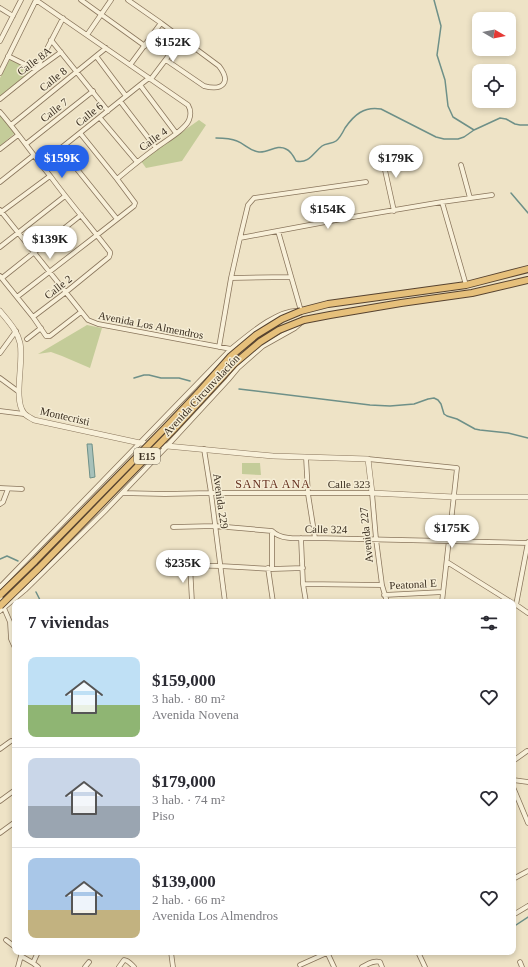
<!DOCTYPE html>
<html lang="es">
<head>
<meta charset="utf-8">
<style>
  :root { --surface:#fff; --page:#f7f7f7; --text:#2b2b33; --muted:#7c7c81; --line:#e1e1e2; --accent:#2563eb }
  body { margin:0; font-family:Georgia,serif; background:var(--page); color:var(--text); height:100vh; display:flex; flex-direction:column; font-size:15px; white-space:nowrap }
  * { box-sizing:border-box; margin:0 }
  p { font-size:13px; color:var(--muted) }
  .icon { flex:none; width:22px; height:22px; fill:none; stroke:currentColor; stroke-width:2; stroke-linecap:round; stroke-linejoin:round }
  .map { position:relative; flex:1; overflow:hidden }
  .sheet { position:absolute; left:12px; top:599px; width:504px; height:356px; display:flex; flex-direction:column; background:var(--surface); border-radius:8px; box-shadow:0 2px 6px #0003 }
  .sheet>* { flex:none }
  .needle { width:26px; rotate:99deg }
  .fabs { position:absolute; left:472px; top:12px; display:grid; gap:8px }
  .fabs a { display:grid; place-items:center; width:44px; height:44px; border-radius:8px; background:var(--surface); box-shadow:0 2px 6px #0003; font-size:20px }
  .price { position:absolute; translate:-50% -34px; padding:0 9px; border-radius:14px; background:#fff; color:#222; font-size:13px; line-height:26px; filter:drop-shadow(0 1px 2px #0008) }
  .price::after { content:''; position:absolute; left:50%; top:24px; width:12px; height:9px; margin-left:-6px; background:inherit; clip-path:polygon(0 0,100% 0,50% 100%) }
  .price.active { background:var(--accent); color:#fff }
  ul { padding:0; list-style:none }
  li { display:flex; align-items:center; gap:12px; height:100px; padding:0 16px }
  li+li { border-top:1px solid var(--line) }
  li span { display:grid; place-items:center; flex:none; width:112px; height:80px; border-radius:8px; color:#555 }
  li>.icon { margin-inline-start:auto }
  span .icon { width:48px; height:48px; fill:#fffc; stroke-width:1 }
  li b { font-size:17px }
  h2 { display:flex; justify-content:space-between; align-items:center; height:48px; padding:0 16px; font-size:17px }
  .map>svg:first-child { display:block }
  .green { fill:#c4cc99 }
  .water { fill:#a7c1ba; stroke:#6e9088 }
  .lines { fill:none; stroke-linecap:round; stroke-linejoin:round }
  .stream { stroke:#6e9088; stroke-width:1.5 }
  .minor-casing { stroke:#89755c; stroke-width:5.5 }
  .tertiary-casing { stroke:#89755c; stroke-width:6 }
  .trunk-casing { stroke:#574330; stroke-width:8 }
  .minor { stroke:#f8f0d9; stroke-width:4 }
  .tertiary { stroke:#f8f0d9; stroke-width:5 }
  .trunk { stroke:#e6c07b; stroke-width:6 }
  .trunk-bridge-casing { stroke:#574330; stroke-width:8; stroke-linecap:butt }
  .trunk-bridge { stroke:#e6c07b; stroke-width:6 }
  .labels { text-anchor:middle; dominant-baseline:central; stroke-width:3; stroke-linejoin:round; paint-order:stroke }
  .shield { fill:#f5edd5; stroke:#716756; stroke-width:1 }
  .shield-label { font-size:10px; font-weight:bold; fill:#392d1f }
  .street-label { font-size:11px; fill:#392d1f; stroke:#f5edd5 }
  .neighbourhood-label { font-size:12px; letter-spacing:1px; fill:#65301f; stroke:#f5edd5 }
</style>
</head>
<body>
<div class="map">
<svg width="528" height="967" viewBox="0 0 528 967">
  <rect width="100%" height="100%" fill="#eee3c6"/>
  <path class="green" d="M10,59L31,71L0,98V78Z
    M0,115L15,133L0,146Z
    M199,120L206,125L182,161L146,168L141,161Z
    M87,325L102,328L90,368L62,356L51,352L38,354Z
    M242,463H260L261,475L242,474Z"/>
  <path class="water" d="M87,444H92L95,477L90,478Z"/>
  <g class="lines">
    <path class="stream" d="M434,0L441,26L437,55L445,80L448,106L453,117L474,130
      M216,138C223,138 230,138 237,141C245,144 250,151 259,152C268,153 277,144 286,149C291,151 294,157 296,161C309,164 313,153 322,146C326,143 332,144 336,141C340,138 343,132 345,128C354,115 364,106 381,109L436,137L444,139H458L464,137L474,130L500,118L506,119L515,124L520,125H528
      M511,193L528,213
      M134,378L144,375H149L161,378H179L190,381
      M239,389L370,405L390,406L414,404L428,399L434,398L438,400L441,404L444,414L447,416L457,419L475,429L480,430L508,433L528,438
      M0,559L7,556L18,561
      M36,592L40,600L42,602
      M513,927L528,917"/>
    <defs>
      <path id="minor" d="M36,0L188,105C191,110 191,115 189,120C185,130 165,141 156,148C142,158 130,168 117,179
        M81,0L145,46
        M128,0L161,23L219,66C232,83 222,91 204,86L166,60
        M0,8L13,16
        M87,35L111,0
        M51,40L108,111
        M0,41L21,0
        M8,56L36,70L63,18
        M96,56L126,96
        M130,65L161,23
        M0,73L36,0
        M151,79L182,38
        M140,85L176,133
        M0,99L36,70L61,52
        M120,101L156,148
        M0,112C18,133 34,156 51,177C70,203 91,227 110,252V254L109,257L66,292L33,317
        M100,118L137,162
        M11,125L106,48
        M26,144L93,91
        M60,148L117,219
        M0,149L18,135
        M381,152L394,211
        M41,164L140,85L149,78
        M461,165L470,198
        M0,182L34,155
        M442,202L492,195
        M0,210L88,320L98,324L231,349
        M0,213L50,176
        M240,238L248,205L254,198L366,182
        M0,247L65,196
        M0,276L33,317L46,336H50L81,312
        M2,278L81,215
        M231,278L291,277
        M17,297L97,235L134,206L135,203L117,179L80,133
        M27,339L41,328
        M219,347L231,278L240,238L347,218L442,202L466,285
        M0,353L16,331
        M0,378L19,392
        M0,411L24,414
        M204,449L211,493L225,602
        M306,457L308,494L315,538
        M368,459L457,468L442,602
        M0,488L22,489
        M122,493L165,494L211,493H372L376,539L382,585L387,602
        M0,504L3,502L8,489
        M173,527L215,526L272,531C282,541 301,538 315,538L528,543
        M272,531V569
        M301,538L303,584L306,602
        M447,562L511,602
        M178,565L220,566L272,569L303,568
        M190,565L192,602
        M268,568L273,602
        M303,584L382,585
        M0,587L231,349C247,336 280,307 301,311L278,231
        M384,595L443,592
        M515,604L528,613
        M516,605L528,542
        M4,608L10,622L11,639L15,648
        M0,611L25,590L105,511L167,446L228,380L238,368L263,346L295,328L302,322
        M0,749L11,741
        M513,761L527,751
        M513,780L528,782
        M513,787L528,823
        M0,801L15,790
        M0,833L15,822
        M513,879L528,871
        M513,915L528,906
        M6,940L15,947
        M171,952L173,967
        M327,952L334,967
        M418,952L425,967
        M21,956L33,963L38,967
        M520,962L522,967
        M33,963L38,952
        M300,965L329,952
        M18,967L22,952
        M85,967L89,962
        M119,967L124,960C128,960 131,964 134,967
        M362,967C368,964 374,960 380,962L382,967"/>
      <path id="tertiary" d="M0,311C8,321 17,330 20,343C24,361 13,400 24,413C26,416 31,418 34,420L140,443L167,446L273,456L368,459L372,493L454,497H528"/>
      <path id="trunk" d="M301,311L328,304L466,285L528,269
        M304,320L330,315L401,303L472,293L528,280"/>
    </defs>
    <use href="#minor" class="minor-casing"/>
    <use href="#tertiary" class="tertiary-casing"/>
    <use href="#trunk" class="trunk-casing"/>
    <use href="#minor" class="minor"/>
    <use href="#tertiary" class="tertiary"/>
    <use href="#trunk" class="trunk"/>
    <defs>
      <path id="trunk-bridge" d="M0,595L35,561L166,427L200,391L231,356L256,335L282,319L301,311
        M0,606L39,568L174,429L234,364L260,342L279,330L304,320"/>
    </defs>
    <use href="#trunk-bridge" class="trunk-bridge-casing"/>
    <use href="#trunk-bridge" class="trunk-bridge"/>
  </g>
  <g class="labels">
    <rect class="shield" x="134" y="448" width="26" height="16" rx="3"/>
    <g class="shield-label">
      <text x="147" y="456">E15</text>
    </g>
    <g class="street-label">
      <text transform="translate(34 61) rotate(-37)">Calle 8A</text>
      <text transform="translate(53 79) rotate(-39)">Calle 8</text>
      <text transform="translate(54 110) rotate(-38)">Calle 7</text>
      <text transform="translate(89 114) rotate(-39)">Calle 6</text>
      <text transform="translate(153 139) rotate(-36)">Calle 4</text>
      <text transform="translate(58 287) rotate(-38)">Calle 2</text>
      <text transform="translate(151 325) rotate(11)">Avenida Los Almendros</text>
      <text transform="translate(201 395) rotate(-47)">Avenida Circunvalación</text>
      <text transform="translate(65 416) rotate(13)">Montecristi</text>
      <text x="349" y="484">Calle 323</text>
      <text transform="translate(221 501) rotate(82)">Avenida 229</text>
      <text transform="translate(326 529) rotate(1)">Calle 324</text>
      <text transform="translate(366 535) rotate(-96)">Avenida 227</text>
      <text transform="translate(413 584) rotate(-3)">Peatonal E</text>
    </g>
    <g class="neighbourhood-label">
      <text x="273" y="484">SANTA ANA</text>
    </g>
  </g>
</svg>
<div class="fabs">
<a><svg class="needle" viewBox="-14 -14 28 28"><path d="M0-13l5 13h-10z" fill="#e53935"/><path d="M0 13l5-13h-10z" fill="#7c7c81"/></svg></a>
<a><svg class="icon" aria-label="locate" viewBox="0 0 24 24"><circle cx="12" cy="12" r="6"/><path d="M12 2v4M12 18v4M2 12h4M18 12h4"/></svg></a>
</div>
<b class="price" style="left:173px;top:63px">$152K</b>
<b class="price active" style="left:62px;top:179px">$159K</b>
<b class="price" style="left:396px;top:179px">$179K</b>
<b class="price" style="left:328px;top:230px">$154K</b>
<b class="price" style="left:50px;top:260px">$139K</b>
<b class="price" style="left:452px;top:549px">$175K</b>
<b class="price" style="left:183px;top:584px">$235K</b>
<section class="sheet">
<h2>7 viviendas<svg class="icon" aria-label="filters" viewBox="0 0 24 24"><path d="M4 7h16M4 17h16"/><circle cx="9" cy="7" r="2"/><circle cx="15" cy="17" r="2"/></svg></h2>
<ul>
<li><span style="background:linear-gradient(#bfe0f5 60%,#8fb573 0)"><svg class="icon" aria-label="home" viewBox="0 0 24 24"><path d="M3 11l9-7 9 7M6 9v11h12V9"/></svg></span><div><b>$159,000</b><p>3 hab. · 80 m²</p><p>Avenida Novena</p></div><svg class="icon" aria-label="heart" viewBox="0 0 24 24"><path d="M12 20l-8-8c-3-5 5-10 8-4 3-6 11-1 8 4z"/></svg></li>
<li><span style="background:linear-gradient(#c9d6e8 60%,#9aa5b1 0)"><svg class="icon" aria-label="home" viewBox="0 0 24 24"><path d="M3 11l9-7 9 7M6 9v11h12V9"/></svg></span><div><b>$179,000</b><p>3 hab. · 74 m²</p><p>Piso</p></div><svg class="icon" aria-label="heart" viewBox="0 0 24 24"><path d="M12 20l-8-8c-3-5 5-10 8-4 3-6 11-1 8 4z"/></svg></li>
<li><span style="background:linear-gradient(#a9c7e8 65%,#c2b280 0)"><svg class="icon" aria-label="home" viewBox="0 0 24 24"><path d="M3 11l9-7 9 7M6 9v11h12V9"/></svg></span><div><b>$139,000</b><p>2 hab. · 66 m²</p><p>Avenida Los Almendros</p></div><svg class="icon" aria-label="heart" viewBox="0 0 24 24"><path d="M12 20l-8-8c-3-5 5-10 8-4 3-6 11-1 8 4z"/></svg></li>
</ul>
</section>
</div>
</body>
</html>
